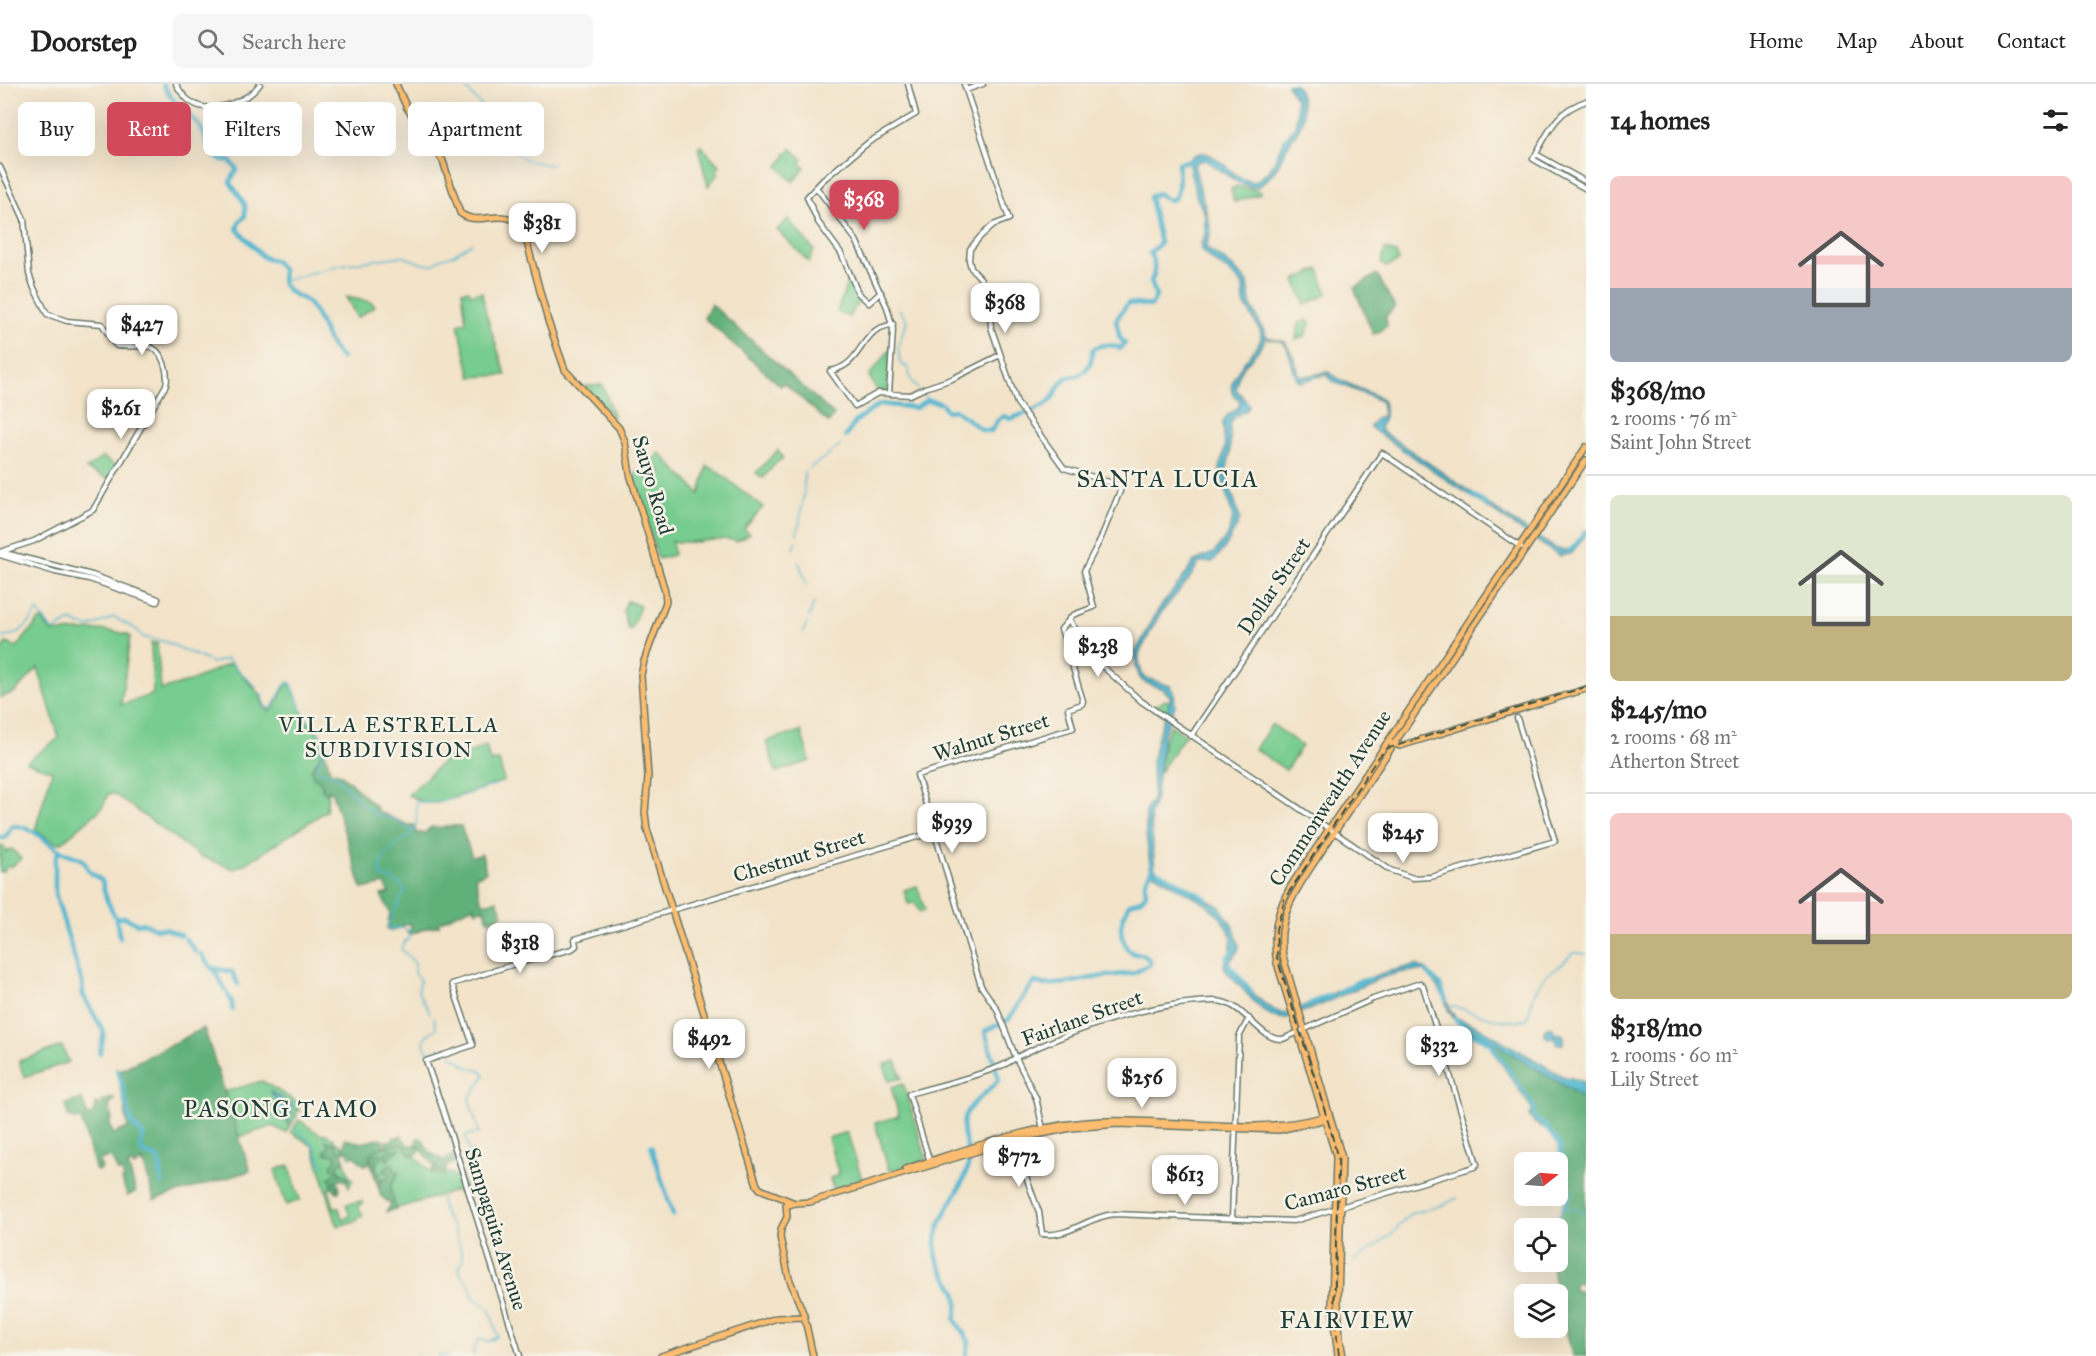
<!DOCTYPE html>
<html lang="en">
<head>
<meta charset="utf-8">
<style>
  :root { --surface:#fff; --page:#f6f6f6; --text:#222; --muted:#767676; --line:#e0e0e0; --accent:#d1495b }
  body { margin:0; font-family:"IM FELL Great Primer",serif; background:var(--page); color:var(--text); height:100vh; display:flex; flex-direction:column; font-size:22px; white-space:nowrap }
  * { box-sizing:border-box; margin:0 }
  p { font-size:20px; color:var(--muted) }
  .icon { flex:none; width:33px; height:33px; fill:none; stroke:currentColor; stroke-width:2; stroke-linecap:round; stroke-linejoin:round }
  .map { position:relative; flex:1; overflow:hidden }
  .details { display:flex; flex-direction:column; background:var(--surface); width:510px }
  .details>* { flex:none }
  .top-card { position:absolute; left:18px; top:18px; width:570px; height:54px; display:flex; gap:12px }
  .needle { width:39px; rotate:73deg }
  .controls { position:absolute; left:1514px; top:1068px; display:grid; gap:12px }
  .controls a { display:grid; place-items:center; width:54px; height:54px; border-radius:9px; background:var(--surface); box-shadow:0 6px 24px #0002; font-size:30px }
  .price { position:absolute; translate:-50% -51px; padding:0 14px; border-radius:12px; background:#fff; color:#222; font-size:20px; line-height:39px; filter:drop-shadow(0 2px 3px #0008) }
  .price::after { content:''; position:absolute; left:50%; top:36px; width:18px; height:14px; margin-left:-9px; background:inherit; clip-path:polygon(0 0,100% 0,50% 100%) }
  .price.selected { background:var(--accent); color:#fff }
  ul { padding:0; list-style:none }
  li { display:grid; align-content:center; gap:12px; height:318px; padding:0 24px }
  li+li { border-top:2px solid var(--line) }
  li span { display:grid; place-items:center; height:186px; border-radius:9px; color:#555 }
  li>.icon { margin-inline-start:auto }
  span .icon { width:108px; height:108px; fill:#fffc; stroke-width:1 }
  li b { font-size:26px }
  h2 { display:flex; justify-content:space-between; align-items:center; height:72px; padding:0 24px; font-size:26px }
  .chip { padding:0 21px; border-radius:9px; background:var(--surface); box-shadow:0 6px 24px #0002; font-size:21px; line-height:54px }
  .chip.selected { background:var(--accent); color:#fff }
  header { display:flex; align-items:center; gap:36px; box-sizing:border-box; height:84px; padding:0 30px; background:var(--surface); border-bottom:2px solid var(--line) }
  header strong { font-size:28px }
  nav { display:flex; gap:33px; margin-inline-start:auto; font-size:21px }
  .search { width:420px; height:54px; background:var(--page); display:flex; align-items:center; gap:15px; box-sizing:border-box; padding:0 21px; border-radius:9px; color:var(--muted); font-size:22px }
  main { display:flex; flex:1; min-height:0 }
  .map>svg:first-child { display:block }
  .green { fill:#77cc8f; stroke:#4b8462; stroke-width:1.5 }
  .forest { fill:#61b07a; stroke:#407657; stroke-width:1.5 }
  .water { fill:#51b6cf; stroke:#387a82; stroke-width:1.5 }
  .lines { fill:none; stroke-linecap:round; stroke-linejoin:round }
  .stream { stroke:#51b6cf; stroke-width:1.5 }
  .river { stroke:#51b6cf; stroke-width:4.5 }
  .minor-casing { stroke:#697768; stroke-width:7 }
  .major-casing { stroke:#697768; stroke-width:8 }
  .minor { stroke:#fff; stroke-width:4 }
  .major { stroke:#fcbd6f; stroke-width:5 }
  .rail { stroke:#1f3d34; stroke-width:1.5; stroke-dasharray:9 4.5; stroke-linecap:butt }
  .labels { text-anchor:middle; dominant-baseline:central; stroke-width:5; stroke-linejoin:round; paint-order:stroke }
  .street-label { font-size:21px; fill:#1f3d34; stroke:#f7f3e8 }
  .neighbourhood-label { font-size:22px; letter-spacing:1.5px; fill:#1f3d34; stroke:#f7f3e8 }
  .quarter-label { font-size:24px; letter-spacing:1.5px; fill:#1f3d34; stroke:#f7f3e8 }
</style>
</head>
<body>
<header>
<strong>Doorstep</strong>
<div class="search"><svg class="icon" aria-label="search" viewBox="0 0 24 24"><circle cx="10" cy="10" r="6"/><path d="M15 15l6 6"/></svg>Search here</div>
<nav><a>Home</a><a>Map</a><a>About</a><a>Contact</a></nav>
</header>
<main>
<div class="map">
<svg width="1586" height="1272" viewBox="0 0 1586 1272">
  <rect width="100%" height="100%" fill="#f7f3e8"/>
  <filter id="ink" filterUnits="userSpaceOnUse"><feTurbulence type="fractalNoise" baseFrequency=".0167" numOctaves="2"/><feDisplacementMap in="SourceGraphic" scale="12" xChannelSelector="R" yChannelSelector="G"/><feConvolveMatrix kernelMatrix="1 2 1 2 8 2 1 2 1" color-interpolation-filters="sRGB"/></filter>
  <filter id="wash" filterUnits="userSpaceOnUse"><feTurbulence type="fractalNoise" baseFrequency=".008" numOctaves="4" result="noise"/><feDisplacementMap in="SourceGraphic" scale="24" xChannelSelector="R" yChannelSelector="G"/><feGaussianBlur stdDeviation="1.35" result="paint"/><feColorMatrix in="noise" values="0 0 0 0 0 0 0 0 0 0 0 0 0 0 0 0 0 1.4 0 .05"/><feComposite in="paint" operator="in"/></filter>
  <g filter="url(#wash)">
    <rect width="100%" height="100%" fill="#f2e3c9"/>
    <path class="green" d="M700,61L720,82L716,86L719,89L708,102L698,64Z
      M792,65L803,76L800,79L805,84L793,98L778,82L786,72L785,71Z
      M1237,102L1260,107V110L1234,118L1231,105Z
      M788,135L814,166L809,178L777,146Z
      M1385,165L1396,169L1399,177L1386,183L1381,180Z
      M1319,185L1327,210L1305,221L1295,196Z
      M849,193L860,215L849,233L837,228Z
      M469,206L471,210L482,208L486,230L506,291L471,293L458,240L466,238L462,207Z
      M346,213L371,218L375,222L357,234Z
      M1308,236L1310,240L1305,252L1296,255L1299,239Z
      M891,264L888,309L878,308L869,292Z
      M603,301V302L614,334L584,302Z
      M778,366L783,374L775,380L763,394L756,389Z
      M660,369L700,410L707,382L714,385L763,423L744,445L750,450L737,457C721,451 694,462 672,457L674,471L658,475L633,392L641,385L652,400L662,390L652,376Z
      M103,373L116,382L108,395L86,385Z
      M627,517L640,522L631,545H628L623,527Z
      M39,536H43L51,548C79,549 104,541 130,552L121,621L153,610L151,559H157L161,606L188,598L231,579L260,610L264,623L269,627L273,625L287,599H290L300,620L304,636C320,645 326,661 317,677L330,695L326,727L247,779L234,785L200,772L114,710H108L102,724L61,759H56L35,746L52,687L26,678L59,654L38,584L15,608L0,614V568L6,559L17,563Z
      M1165,616L1170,618L1165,632L1153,624Z
      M1272,640L1302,662L1286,686L1255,665Z
      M1171,641L1185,651L1160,688L1164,656Z
      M801,647L810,677L776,688L766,657Z
      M486,661L490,678L499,676L504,697L437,719H425L408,711L453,668H472Z
      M0,761L4,762L5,768L12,765L21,775L11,783L7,782L4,787L0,788Z
      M917,802L925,826L922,828L919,827L915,819L908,820L904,806Z
      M62,962L69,978L24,993L19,977Z
      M896,977L902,994L889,997L884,981Z
      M262,997L300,1020L297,1025L300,1027H297L295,1030L297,1031L292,1040L288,1039L290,1042L286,1049L273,1042L239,1053L224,1008Z
      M903,999L927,1076L889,1087L875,1039L899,1032L891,1003Z
      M299,1036L321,1051L326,1050L334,1055L333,1057L344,1063L359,1062L353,1073H350L346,1066L342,1069L350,1093L353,1095L349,1103L346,1095H337L340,1105L339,1108H336L333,1103L329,1105L334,1123L339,1124L342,1135L350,1132L346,1120L362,1117V1120L358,1122L363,1132L357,1134L358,1136L339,1142L337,1141L313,1062L291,1048Z
      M847,1048L862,1095L833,1105L830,1094L839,1091L828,1054Z
      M396,1060L405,1062L433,1090L442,1091L451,1089L454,1092H461L465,1104L385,1128L390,1124L391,1120L381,1112L367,1068Z
      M289,1081L300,1116L286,1121L275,1086Z"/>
    <path class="forest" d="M1377,190L1395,223L1386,232L1387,242L1378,249L1373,250L1354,204Z
      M711,220L834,331L829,339L784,299L781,302L704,234Z
      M324,664L330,687L341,690L377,724V727L408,741H414L416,749H426L427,746L432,743C440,745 450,741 461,742L472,773L482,770L486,788L475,793L482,819L497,816L503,831L488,837L484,824L476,827L474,822L439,838V842L429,843L409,851L407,849L412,842L410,839L392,847L387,845L390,829L381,811L389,809L385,800L362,805L332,708L328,706L326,710L321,705L323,703L319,696L313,693L311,686L320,673L322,665Z
      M204,944L250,1087L154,1116L143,1077L134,1083L133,1080L128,1081L136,1108L127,1112L122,1096L124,1095L122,1087L118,1088L111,1073L99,1076L102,1085L96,1087L81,1035L74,1036L73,1033L69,1034L65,1020L82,1015L88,1032L93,1030L96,1019L99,1021L103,1020L102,1017L114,1014V1016L109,1021L112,1036L109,1037L113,1050L128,1044C125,1030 125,1016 120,1002L123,998L120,986Z
      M1491,957L1573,1007L1586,1017V1200L1575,1198L1573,1206L1586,1208V1272H1572L1566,1245L1557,1230V1210L1551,1178H1557V1144H1542L1541,1141L1552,1142L1565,1122L1570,1110L1559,1060L1545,1044L1534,1039L1529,1031L1533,1026L1491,964Z
      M401,1052L408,1061H417L420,1065L417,1070L411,1071L405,1065L406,1062L398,1060L387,1063L385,1062L386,1057H392L394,1054Z
      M381,1054L383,1056V1064L374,1067L370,1072L379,1069L384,1070C387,1066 398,1063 401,1065L389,1073L388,1077L386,1072L376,1078L377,1086L375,1088L370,1074L368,1080L364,1081L349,1066H344L342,1069L344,1077L339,1079L338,1084L342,1088L339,1091L344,1089L349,1094L347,1097L340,1095L334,1098L339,1104L337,1107L331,1101L332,1096L329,1094L338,1087L331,1083L337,1072L325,1069V1066L329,1064L326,1056L335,1060L339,1068L344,1062L345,1055L362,1059Z
      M418,1054L424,1056C426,1068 433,1070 443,1076L455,1071L458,1078L447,1081L445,1089L432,1088L433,1084L441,1085L442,1082L435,1083L416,1058Z
      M393,1080L394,1085L399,1088C387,1107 391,1102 396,1125L388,1127L391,1120L380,1111L379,1100L377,1098L375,1090L381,1088L379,1093L380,1098L383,1099L381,1095L385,1093L387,1095L390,1091L387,1087L384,1089V1086L387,1082Z"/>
    <path class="water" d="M1287,0H1295C1301,8 1303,20 1303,31C1302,44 1293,52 1287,63C1278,79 1280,84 1265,97C1264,98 1259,103 1258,103C1246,107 1215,83 1205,76L1199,77L1194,81L1211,146L1206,164L1227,178L1248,198L1250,219L1267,253L1285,258L1294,274L1300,293L1328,288L1344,298L1381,314C1387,325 1387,331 1380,342L1381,347C1440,385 1495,428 1555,464C1572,472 1577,460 1586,447V450L1571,470L1559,472L1376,348L1370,343L1376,335L1383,331L1381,317L1332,297L1327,290L1300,298L1297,296L1287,263L1280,257L1266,254C1257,275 1238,279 1236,305L1249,321L1247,326L1235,332L1230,339V370L1226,388L1240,435C1234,449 1224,468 1212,478H1202L1198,480L1189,495L1160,530L1139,570V580L1143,593L1170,602L1174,607L1175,622L1163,652L1155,716L1150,730L1155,785L1220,823L1234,844L1239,861L1238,867L1230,877V882C1243,898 1264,926 1285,930L1359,898L1386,888L1416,881L1428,887L1447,916L1450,926L1457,934L1477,942L1562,992L1579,996L1586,1000V1017L1573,1007L1456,936L1449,928L1444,913L1427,888C1394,882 1354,907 1325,919C1312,925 1298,929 1285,935L1273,933L1259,923L1227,888L1224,882L1225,877L1230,870L1232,853L1221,834L1206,820L1151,788L1146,750V727L1152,716L1153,706L1152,678L1159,648L1170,618V612L1163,605L1144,598L1140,594L1136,583L1135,569L1158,526L1186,490L1194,477L1214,469L1228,451L1233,434L1220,385L1225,363L1223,338L1227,332L1239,323L1240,316C1239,316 1233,311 1233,310C1224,295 1256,267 1261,255V248L1244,219L1243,201L1232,190L1209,174L1201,165V160L1205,150V130L1197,114L1188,78C1205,53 1226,87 1241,94C1245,96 1250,97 1255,98L1270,86L1284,56L1295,42L1297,30L1296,16Z
      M1551,943L1554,946L1555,951L1560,949L1564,952L1563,960H1557L1554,953L1548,954L1545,951V945Z
      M270,1007L293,1022L288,1040L286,1032L282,1033L277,1028L276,1016Z"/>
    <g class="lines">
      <path class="stream" d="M462,0L488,29L514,68L528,77L552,81
        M281,197L340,181L388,174L402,172L423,180L433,181L440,175L453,171L472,159
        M899,225L907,237L898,263L900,279L908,284L911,296L918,305
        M921,308L927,316
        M810,384L840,362
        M804,404V388
        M803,418L804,406
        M800,435L802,421
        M797,450L800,437
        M794,465L796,457
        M799,479L807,501
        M809,533L814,519
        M803,548L807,539
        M0,554C19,551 28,543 37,527L53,547L71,537L81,542L90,543L114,533L137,546L143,553L166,558L213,579L227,575L256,603
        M261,609L266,623L270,625C278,618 279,605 288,598L291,599L305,634L316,643L320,650L323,663L322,670L317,683L318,687L335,691L367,725L377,731L396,736L411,747
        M1449,922C1473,925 1501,943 1527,935C1532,920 1534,904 1546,891C1551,887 1558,885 1562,880C1573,870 1569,867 1586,870
        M430,929L418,908L420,897L414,889L415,879L401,865L405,857L409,855L410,847L399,843L389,845L387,842L405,807L400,800L381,791C377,760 410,761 416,742C418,734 415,725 417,717C438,724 475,707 497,700
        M434,933L436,944L425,953L424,960L428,968L442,965L448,967
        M451,971L469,984L482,987L485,991L469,1015L479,1048L465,1052L477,1094L469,1097
        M295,1044L314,1061L320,1077L325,1082
        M441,1114C441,1128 448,1134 453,1145C458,1155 462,1168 463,1178L459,1182L461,1191L469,1199L474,1214L489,1224L498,1252L488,1258L479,1255L473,1267L474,1272
        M1556,1136L1563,1124H1573L1586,1130
        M1354,1177L1391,1151L1410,1130L1440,1122L1457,1114
        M417,1272H418
        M438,1272H449"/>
      <path class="river" d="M163,0C171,17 186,27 198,40C210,52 202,76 230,77L237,85L230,98L245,120V132L239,138L237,145L263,173L275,177L283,186C283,191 281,195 283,199C287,211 302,212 309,220C323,236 325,261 342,274
        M943,321L947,327L955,326L982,346L991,347L998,336L1004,332L1010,335C1020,331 1043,324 1050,317C1056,311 1058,299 1066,294C1069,293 1073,293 1076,292C1087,289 1093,277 1092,266C1099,260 1113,259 1120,265L1125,259L1120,254L1116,236L1128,219L1151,222L1156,212L1151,197C1157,187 1154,179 1150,169L1160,159L1150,113L1158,109C1182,132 1179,92 1178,79L1193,76
        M846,352L856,337L880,320L916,324L927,316L940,319
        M1472,411L1487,421
        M1568,468L1574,463L1586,447
        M0,753L5,754L12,742C30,741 43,755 56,764C62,769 75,772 83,776L89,787L102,797L106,814L116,835
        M58,767L55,779V809L76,879
        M1158,788L1180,799L1206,815
        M120,854L116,835L125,833L137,840L143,839L156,845H166L181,851
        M186,855L196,868
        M1233,866L1227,874L1229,881L1251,907
        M201,870L218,892
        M77,883L82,898L83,911L104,948L100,969
        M214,884L232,888L238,900
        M1425,887L1440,901L1446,916
        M220,896L226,907
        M1340,907L1359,897L1371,895
        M228,911L232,919V925
        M1309,920L1329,911
        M1455,934L1464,945L1490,959L1533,1022L1534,1035L1544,1041L1559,1060L1570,1110L1563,1124
        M117,986C126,1003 125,1032 135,1044C138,1046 141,1048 143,1051C137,1072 143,1068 159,1075L162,1100
        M651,1062L673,1131
        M966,1272L969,1258L955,1235C966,1199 939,1197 936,1168C933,1132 961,1113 968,1082C972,1065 958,1050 965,1032C971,1017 990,1008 999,995L985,947L1009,935L1025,910L1035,898L1045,901L1067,899L1097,893L1134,889L1150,880V876L1142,870H1135L1128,866C1117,845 1120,840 1129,820L1140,816L1146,810L1145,799L1153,783"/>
    </g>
  </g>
  <g filter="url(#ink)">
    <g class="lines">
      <defs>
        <path id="minor" d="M176,0C189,25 208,28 233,19C245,14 252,11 260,0
          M964,0L1009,135L993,141L980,153L970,165L969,176L971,184L981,195L989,221L991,243L1017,319L1064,384L1122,402L1101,454L1084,487L1094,523L1073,531L1061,545L1083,617L1082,620L1068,625L1073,644L917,691L981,902L997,925L1016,974L1036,1014L1043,1045
          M966,6L983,0
          M1586,17C1554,28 1549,48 1533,75L1586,105
          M1536,70L1586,98
          M0,83L24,135L29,190L34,204L47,230L67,237L102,240L113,258L117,262C141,265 156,253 165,282C167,289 168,294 166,301L93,426L34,457L0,468
          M816,103L856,156L887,223L893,245L889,310
          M881,208L869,219L858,209L841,169L818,138L807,113L823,96L869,58L916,30L908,0
          M893,240C887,242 880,243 875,247C857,262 857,282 830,287L855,322L878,309L910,311L925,304L952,295L1000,271
          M0,471L55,488L89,495L157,518L158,515L92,491L1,468
          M1069,535L1089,567L1101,581L1141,617L1390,786L1413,794L1431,793L1555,757L1517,634
          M1191,652L1382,369L1521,463
          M930,1078L909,1010C940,1001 972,994 1001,982C1009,979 1014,974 1021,971C1080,943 1148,919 1214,917C1244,916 1258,957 1283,955L1373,915L1420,899L1423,902L1477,1080L1474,1083L1294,1137L1115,1130C1088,1132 1069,1154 1042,1150L1039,1128L1012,1055
          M1232,1134L1239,953L1249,934
          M520,1272L443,1026L426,977L473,961L452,900L515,880L572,865L576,862L575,855L934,748"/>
        <path id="major" d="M396,0L407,24L443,77L460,129C483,147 510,113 526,155L548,237L565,286L619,344L625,358L630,390L665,507L666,518L644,577L641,591L648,692L645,729L647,745L757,1101L760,1105L795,1119
          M1391,659L1400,662L1586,605
          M905,1085C969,1065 1035,1039 1103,1037C1177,1034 1254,1053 1326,1032
          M786,1119L787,1133L781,1145L780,1153L789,1194L804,1231L813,1272
          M786,1122L795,1119L810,1118L1017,1055L1071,1044L1118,1040L1279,1046L1327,1035
          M661,1272L777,1234L805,1233
          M1338,1272L1332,1222L1336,1072L1277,879C1271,849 1278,822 1294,797L1586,363
          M1343,1272L1340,1255L1338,1218L1342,1074L1283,872C1275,830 1301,799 1323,765L1586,376"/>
      </defs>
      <use href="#minor" class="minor-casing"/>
      <use href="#major" class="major-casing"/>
      <use href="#minor" class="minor"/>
      <use href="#major" class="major"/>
      <path class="rail" d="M1339,1272L1334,1224L1338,1077L1331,1047L1277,874L1276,845L1285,814L1377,675L1386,665L1586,603"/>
    </g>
  </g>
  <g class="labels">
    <g class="street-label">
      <text transform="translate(653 401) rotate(74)">Sauyo Road</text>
      <text transform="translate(1274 502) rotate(-56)">Dollar Street</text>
      <text transform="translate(991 653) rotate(-17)">Walnut Street</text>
      <text transform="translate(1330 714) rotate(-57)">Commonwealth Avenue</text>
      <text transform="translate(799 772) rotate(-17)">Chestnut Street</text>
      <text transform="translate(1082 934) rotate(-20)">Fairlane Street</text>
      <text transform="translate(1345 1104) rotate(-15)">Camaro Street</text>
      <text transform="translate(496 1145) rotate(73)">Sampaguita Avenue</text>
    </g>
    <g class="neighbourhood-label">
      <text x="389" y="640">VILLA ESTRELLA<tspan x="389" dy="25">SUBDIVISION</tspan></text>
    </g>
    <g class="quarter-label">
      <text x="1168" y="395">SANTA LUCIA</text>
      <text x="281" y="1025">PASONG TAMO</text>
      <text x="1347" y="1236">FAIRVIEW</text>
    </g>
  </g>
</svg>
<div class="controls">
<a><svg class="needle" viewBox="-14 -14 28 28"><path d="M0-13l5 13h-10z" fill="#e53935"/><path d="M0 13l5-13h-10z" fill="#767676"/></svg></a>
<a><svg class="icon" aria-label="locate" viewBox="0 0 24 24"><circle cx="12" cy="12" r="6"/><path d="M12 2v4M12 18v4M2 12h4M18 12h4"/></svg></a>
<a><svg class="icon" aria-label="layers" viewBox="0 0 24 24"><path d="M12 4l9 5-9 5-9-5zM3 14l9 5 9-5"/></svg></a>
</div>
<b class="price selected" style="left:864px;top:147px">$368</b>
<b class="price" style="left:542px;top:170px">$381</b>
<b class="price" style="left:1005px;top:250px">$368</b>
<b class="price" style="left:142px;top:272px">$427</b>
<b class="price" style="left:121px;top:356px">$261</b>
<b class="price" style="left:1098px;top:594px">$238</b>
<b class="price" style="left:952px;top:770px">$939</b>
<b class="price" style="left:1403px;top:780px">$245</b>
<b class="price" style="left:520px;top:890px">$318</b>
<b class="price" style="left:709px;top:986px">$492</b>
<b class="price" style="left:1439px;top:993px">$332</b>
<b class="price" style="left:1142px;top:1025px">$256</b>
<b class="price" style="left:1019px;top:1104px">$772</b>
<b class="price" style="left:1185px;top:1122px">$613</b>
<div class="top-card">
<a class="chip">Buy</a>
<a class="chip selected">Rent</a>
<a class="chip">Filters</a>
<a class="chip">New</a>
<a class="chip">Apartment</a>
</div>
</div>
<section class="details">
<h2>14 homes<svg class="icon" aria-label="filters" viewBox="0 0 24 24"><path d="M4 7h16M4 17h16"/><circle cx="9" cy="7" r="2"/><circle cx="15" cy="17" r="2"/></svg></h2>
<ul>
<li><span style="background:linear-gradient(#f6c9c9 60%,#9aa5b1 0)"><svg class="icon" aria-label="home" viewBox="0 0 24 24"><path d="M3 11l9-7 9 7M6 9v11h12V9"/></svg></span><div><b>$368/mo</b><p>2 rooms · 76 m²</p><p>Saint John Street</p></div></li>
<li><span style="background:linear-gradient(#dfe7d0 65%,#c2b280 0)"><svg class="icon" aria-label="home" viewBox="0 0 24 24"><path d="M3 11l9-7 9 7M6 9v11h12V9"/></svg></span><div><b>$245/mo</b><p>2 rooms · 68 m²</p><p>Atherton Street</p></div></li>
<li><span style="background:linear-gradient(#f6c9c9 65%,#c2b280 0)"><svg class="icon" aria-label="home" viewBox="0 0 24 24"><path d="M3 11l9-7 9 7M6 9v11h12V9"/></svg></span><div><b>$318/mo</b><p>2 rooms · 60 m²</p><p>Lily Street</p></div></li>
</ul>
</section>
</main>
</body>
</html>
